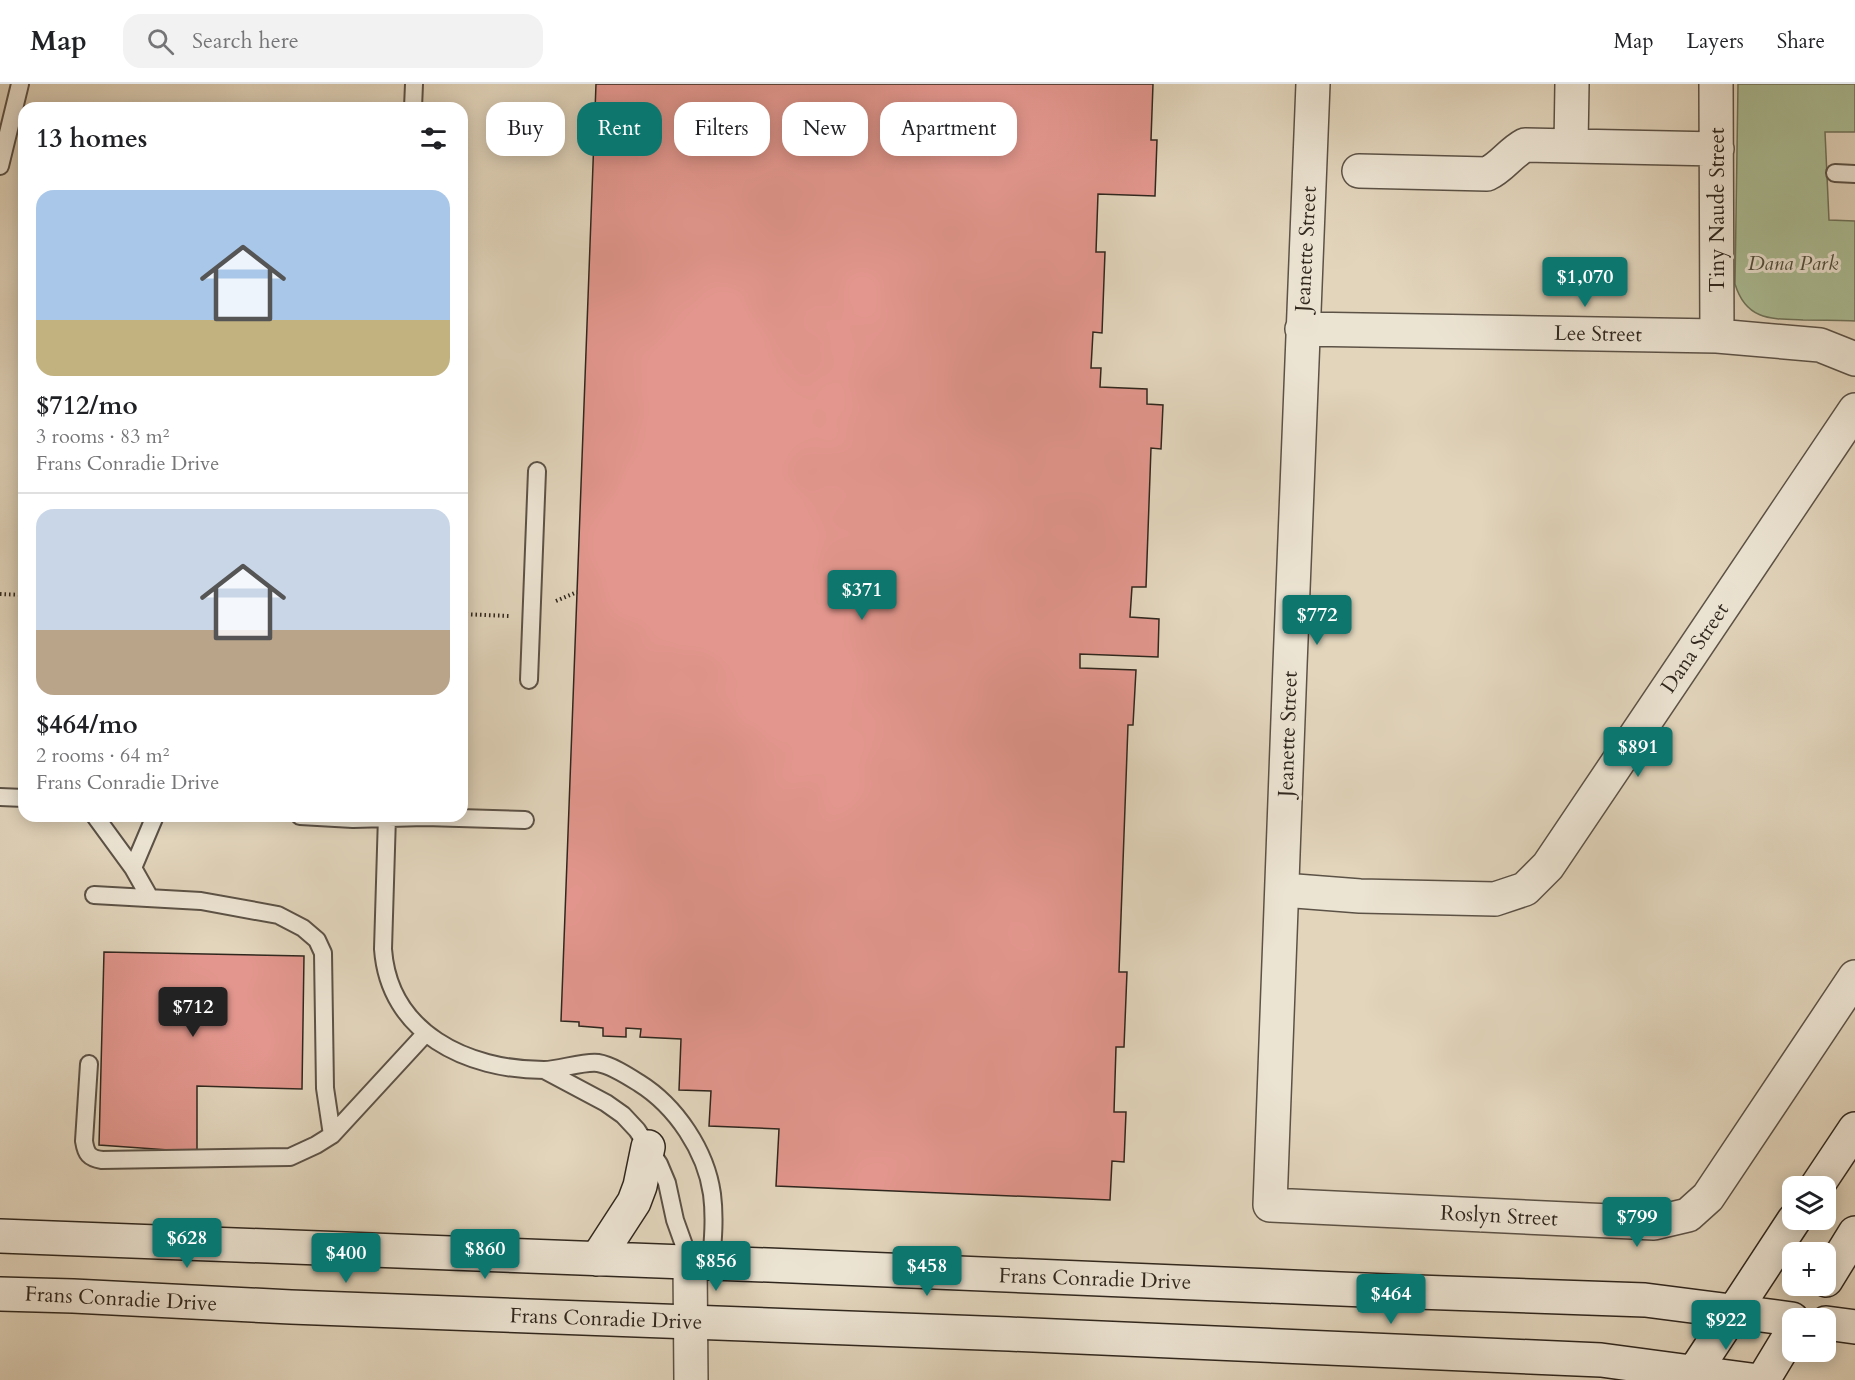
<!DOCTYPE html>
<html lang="en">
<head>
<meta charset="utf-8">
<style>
  :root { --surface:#fff; --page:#f2f2f2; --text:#202124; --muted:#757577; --line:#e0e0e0; --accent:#0f766e }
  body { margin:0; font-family:Cardo,serif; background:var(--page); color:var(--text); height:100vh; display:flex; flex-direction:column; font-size:22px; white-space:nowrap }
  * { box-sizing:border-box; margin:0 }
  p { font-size:20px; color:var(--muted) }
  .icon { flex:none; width:33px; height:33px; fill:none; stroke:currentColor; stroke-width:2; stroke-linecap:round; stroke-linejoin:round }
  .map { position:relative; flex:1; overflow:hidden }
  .details { position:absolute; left:18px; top:18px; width:450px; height:720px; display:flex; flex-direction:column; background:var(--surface); border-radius:18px; box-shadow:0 3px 15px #0003 }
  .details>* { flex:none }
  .top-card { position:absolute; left:486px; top:18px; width:570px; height:54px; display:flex; gap:12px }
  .tools { position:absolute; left:1782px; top:1092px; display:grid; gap:12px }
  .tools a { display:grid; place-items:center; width:54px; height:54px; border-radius:12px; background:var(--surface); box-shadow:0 3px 15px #0003; font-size:30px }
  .price { position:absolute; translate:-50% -51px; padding:0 14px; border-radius:6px; background:var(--accent); color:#fff; font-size:20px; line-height:39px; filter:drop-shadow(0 2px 3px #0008) }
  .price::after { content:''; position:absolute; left:50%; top:36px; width:18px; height:14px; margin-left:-9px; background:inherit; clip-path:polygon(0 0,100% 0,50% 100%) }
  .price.on { background:#222; color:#fff }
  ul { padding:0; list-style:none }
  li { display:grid; align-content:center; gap:12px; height:318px; padding:0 18px }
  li+li { border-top:2px solid var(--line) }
  li span { display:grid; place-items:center; height:186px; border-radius:18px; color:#555 }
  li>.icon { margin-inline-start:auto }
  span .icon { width:108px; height:108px; fill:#fffc; stroke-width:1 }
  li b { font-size:26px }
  h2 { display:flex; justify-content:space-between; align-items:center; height:72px; padding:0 18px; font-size:26px }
  .tag { padding:0 21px; border-radius:18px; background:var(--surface); box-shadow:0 3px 15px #0003; font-size:21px; line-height:54px }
  .tag.on { background:var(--accent); color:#fff }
  header { display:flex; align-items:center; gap:36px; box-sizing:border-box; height:84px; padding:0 30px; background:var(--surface); border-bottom:2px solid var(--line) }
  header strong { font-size:28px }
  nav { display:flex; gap:33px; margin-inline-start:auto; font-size:21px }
  .search { width:420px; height:54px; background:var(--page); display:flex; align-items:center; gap:15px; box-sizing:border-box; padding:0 21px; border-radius:18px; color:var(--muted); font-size:22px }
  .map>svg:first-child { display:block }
  .green { fill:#acbe96; stroke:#6e725a; stroke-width:1.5 }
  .building { fill:#e2968d; stroke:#30271e; stroke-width:1.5 }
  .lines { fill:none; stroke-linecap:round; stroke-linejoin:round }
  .lane-casing { stroke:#5c5246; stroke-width:20 }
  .street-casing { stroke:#5c5246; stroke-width:36 }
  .secondary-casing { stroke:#30271e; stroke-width:36 }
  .path { stroke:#30271e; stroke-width:4; stroke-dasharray:1.5 3; stroke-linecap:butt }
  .lane { stroke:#ece4d3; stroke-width:16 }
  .street { stroke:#ece4d3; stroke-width:33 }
  .secondary { stroke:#ece4d3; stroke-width:33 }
  .labels { text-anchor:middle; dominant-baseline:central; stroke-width:6; stroke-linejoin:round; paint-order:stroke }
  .street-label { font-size:21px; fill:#30271e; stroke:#ece4d3 }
  .park-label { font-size:21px; font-style:italic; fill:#4f4d3c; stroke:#ece4d3 }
</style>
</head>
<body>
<header>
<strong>Map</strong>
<div class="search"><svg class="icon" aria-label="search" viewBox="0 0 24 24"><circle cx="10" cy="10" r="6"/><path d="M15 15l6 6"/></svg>Search here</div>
<nav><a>Map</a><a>Layers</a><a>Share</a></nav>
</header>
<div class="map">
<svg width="1855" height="1296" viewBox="0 0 1855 1296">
  <rect width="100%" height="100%" fill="#e2d5bc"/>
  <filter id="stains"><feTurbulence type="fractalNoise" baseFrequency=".00333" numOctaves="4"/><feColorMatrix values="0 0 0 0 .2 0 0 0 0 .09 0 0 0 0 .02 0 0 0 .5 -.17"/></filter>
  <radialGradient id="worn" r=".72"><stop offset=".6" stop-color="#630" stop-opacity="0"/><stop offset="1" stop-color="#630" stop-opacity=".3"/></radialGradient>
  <path class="green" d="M1738,0H1855V48H1825L1829,136L1855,137V237C1838,236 1820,236 1803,236C1770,235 1746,236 1735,200Z"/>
  <path class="building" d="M596,0H1153L1151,56H1157L1155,112L1098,110L1096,168H1105L1102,249L1093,248L1091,284H1101L1100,303L1147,305V320L1163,321L1161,365L1151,364L1146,503H1132L1130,533L1159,535L1158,573L1080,570V584L1136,586L1133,641H1128L1119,888H1127L1124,963H1116L1114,1028H1126L1124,1078L1112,1077L1110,1116L776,1102L779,1045L709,1042L711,1007L679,1006L681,955L640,953L641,945L626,944V953L603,952V944L579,942V938L561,937Z
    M104,868L304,872L302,1005L197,1002V1068L99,1061Z"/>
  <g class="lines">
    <defs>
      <path id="lane" d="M413,24L414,0
        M0,82L20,0
        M1835,89L1855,90
        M529,596L537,387
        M0,713L24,714
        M95,732L133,784L150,814
        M300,732L353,735L425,733L525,736
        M387,732L383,865C389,949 467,986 544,986C559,986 584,977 598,979C611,981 628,992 639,999C676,1022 706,1067 712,1110C715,1133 713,1156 711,1179
        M133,784L155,732
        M94,811L201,817L278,831L303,844L317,856L323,869L325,1004L332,1051
        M89,980L84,1057C86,1070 89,1074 102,1076L290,1073L316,1061L332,1051L426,949
        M544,986L606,1019L623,1031L637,1046L659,1080L667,1099L675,1136L690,1178"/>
      <path id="street" d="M1313,0C1296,374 1285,747 1270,1121L1654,1139L1688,1131L1708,1113L1855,893
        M1716,0L1717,252
        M1571,62L1572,0
        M1359,87L1487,90C1502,83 1510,69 1525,61L1717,65
        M1302,245L1717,252L1820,261L1855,275
        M1283,806L1360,812L1495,815L1525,805L1548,782L1855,326
        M690,1178L691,1296"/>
      <path id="secondary" d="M1817,1102L1855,1045
        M0,1152L793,1182L1388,1207L1645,1216L1792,1235
        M597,1175L634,1118L640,1102L648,1063
        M1826,1196L1855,1149
        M0,1210L73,1212L291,1223L1009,1250L1601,1276L1751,1296
        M1826,1239L1855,1243
        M1689,1296L1794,1136
        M1763,1296L1792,1248"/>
    </defs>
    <use href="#lane" class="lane-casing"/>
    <use href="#street" class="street-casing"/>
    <use href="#secondary" class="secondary-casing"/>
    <path class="path" d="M0,510L24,511
      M556,517L577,508
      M462,530L509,532"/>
    <use href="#lane" class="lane"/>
    <use href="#street" class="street"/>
    <use href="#secondary" class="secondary"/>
  </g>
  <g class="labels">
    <g class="street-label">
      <text transform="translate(1717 126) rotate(-90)">Tiny Naude Street</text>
      <text transform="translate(1306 165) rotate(-87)">Jeanette Street</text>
      <text transform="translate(1598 250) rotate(1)">Lee Street</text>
      <text transform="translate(1695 564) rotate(-56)">Dana Street</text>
      <text transform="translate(1288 650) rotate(-88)">Jeanette Street</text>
      <text transform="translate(1499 1132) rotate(3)">Roslyn Street</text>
      <text transform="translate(1095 1195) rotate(2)">Frans Conradie Drive</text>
      <text transform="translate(121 1215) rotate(3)">Frans Conradie Drive</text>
      <text transform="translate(606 1235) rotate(2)">Frans Conradie Drive</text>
    </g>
    <g class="park-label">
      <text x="1793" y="179">Dana Park</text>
    </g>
  </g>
  <rect width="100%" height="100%" filter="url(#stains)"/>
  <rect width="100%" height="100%" fill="url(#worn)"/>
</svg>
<div class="tools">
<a><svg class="icon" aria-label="layers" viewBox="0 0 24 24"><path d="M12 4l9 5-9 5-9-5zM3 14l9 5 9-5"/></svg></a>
<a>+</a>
<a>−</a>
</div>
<b class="price" style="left:1585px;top:224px">$1,070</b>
<b class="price" style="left:862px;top:537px">$371</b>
<b class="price" style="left:1317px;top:562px">$772</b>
<b class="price" style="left:1638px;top:694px">$891</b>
<b class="price on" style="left:193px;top:954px">$712</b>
<b class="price" style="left:1637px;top:1164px">$799</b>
<b class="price" style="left:187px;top:1185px">$628</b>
<b class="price" style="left:485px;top:1196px">$860</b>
<b class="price" style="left:346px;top:1200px">$400</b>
<b class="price" style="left:716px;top:1208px">$856</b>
<b class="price" style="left:927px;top:1213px">$458</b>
<b class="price" style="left:1391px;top:1241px">$464</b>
<b class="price" style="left:1726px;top:1267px">$922</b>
<div class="top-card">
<a class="tag">Buy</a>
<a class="tag on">Rent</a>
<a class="tag">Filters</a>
<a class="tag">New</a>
<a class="tag">Apartment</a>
</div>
<section class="details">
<h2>13 homes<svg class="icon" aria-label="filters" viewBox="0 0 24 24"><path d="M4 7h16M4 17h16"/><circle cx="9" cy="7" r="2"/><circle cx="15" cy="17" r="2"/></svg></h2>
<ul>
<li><span style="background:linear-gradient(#a9c7e8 70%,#c2b280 0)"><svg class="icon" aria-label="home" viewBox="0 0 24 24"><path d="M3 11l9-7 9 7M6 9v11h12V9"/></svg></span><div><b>$712/mo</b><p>3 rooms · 83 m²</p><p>Frans Conradie Drive</p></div></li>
<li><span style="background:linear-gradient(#c9d6e8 65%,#b9a48a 0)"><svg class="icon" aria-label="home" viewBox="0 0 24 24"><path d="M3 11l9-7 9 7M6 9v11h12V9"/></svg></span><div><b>$464/mo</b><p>2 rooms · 64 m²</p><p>Frans Conradie Drive</p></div></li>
</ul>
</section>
</div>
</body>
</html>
